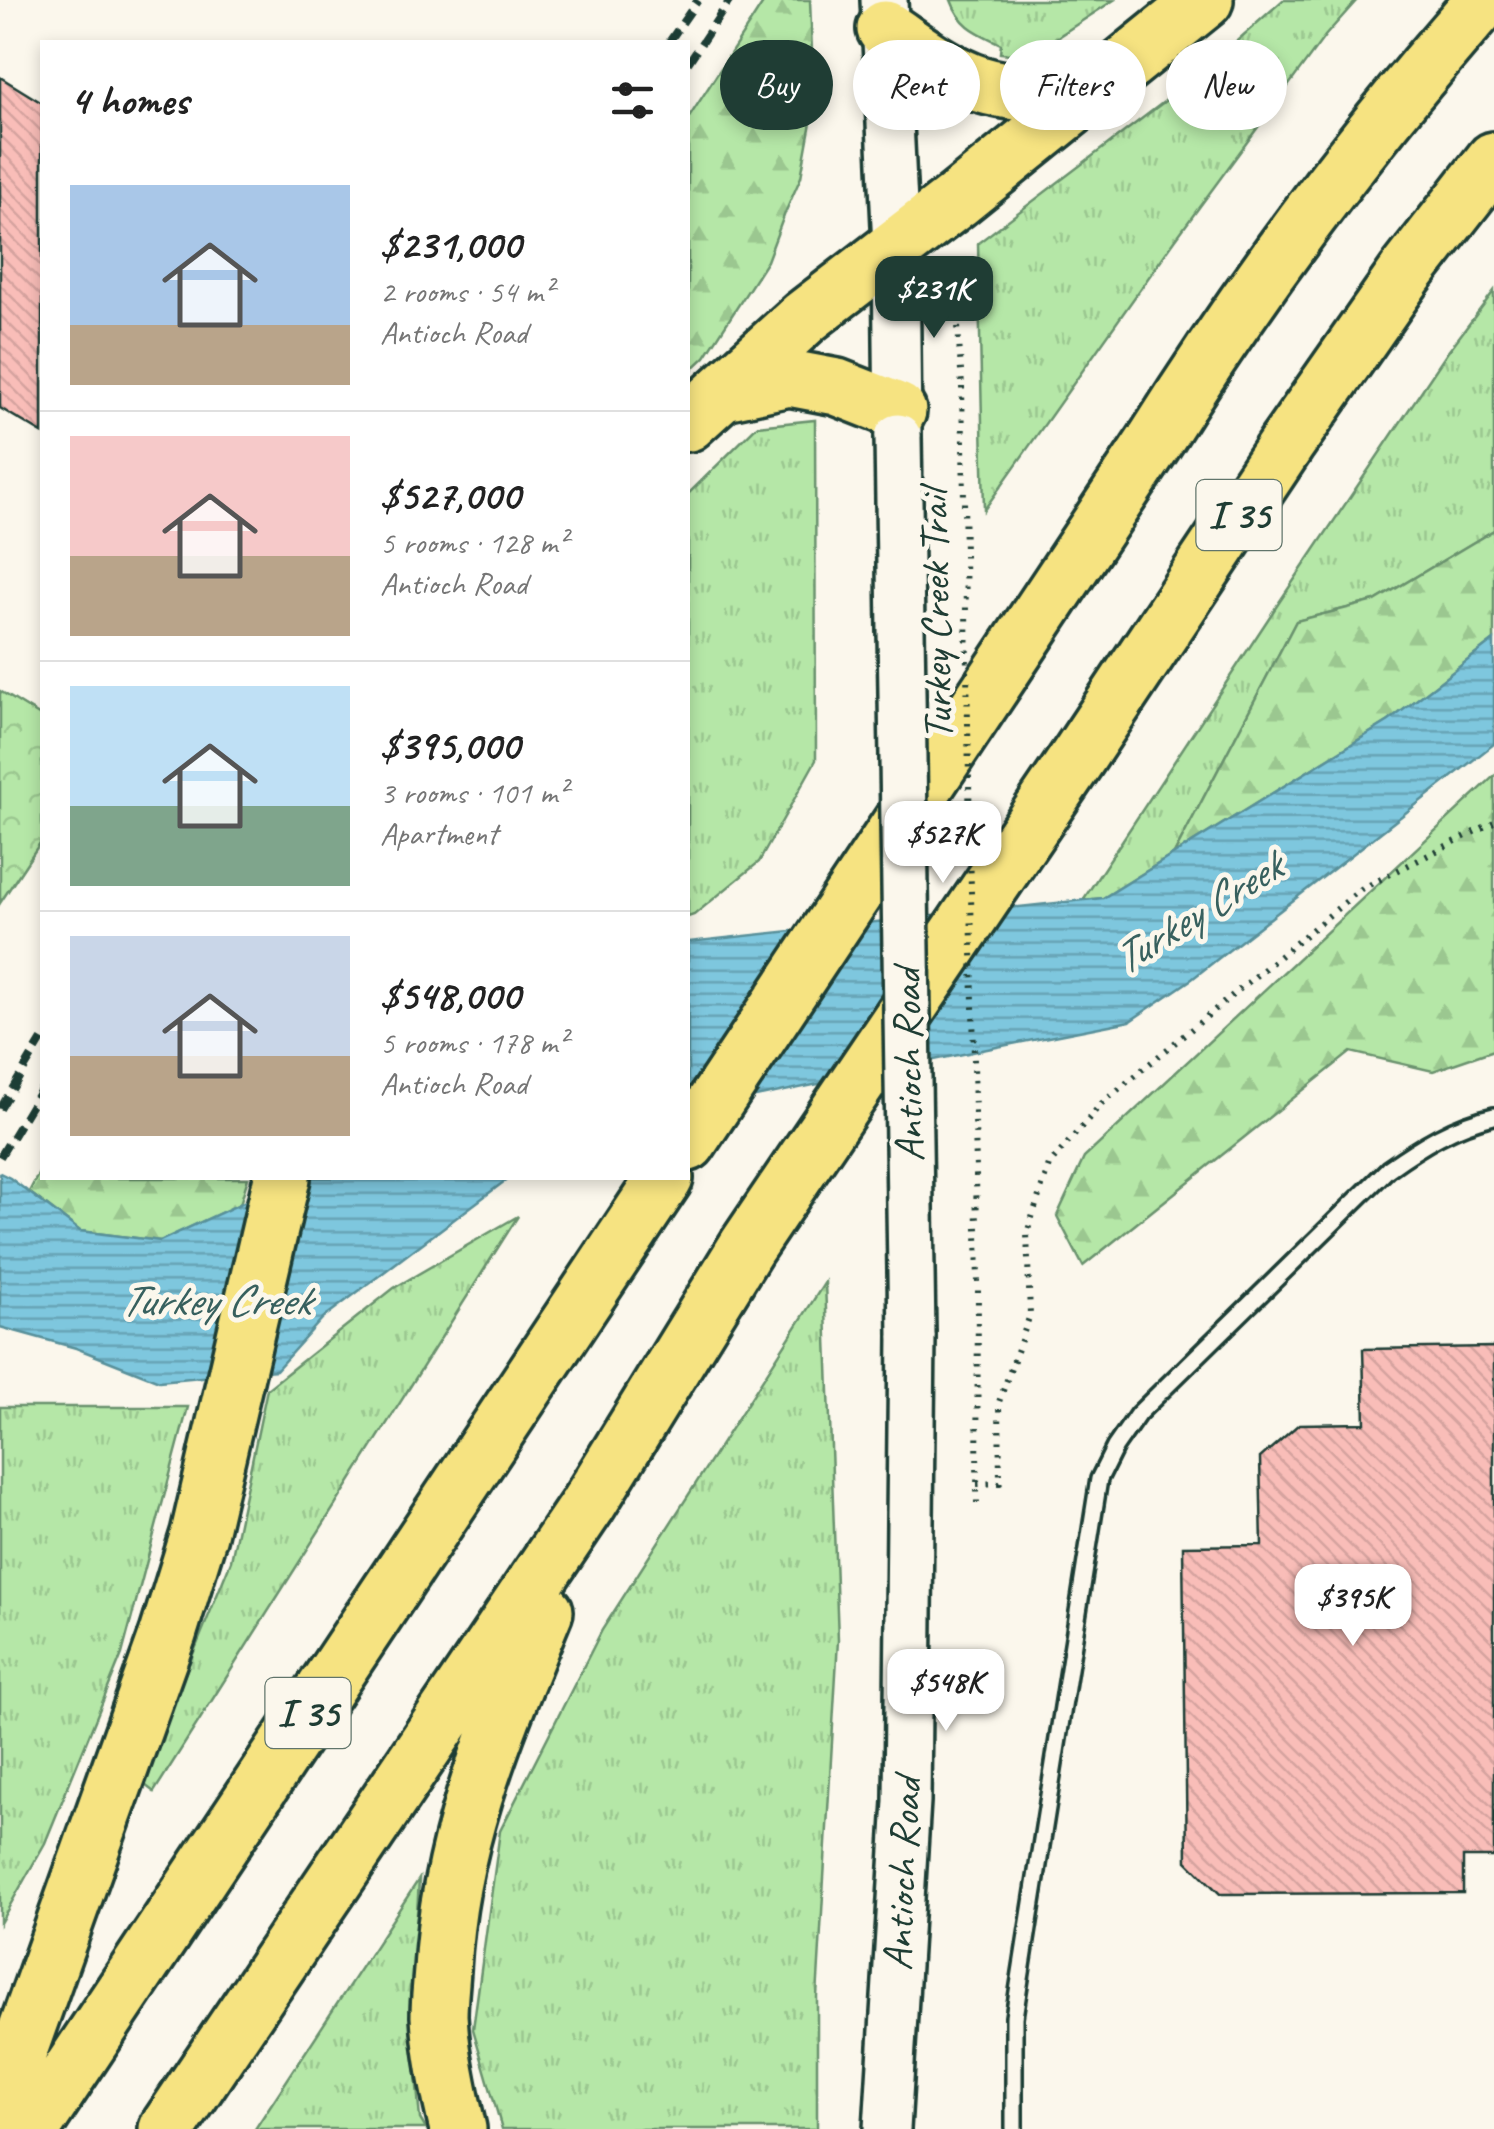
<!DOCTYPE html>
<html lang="en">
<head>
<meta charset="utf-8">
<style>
  :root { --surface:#fff; --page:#f6f6f6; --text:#222; --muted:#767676; --line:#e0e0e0; --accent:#1f3d34 }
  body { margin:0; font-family:Caveat,sans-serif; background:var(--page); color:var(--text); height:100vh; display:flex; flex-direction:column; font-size:38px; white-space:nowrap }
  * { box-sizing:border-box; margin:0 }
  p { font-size:32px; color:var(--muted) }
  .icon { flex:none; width:55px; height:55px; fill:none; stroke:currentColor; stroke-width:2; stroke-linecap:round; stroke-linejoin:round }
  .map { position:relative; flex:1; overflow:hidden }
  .side { position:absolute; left:40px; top:40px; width:650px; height:1140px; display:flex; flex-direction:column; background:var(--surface); border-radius:0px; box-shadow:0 5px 15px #0003 }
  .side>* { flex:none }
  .banner { position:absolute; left:720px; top:40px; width:622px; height:90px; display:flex; gap:20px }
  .price { position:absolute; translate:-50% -85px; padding:0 22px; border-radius:20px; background:#fff; color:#222; font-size:32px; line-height:65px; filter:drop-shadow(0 2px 5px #0008) }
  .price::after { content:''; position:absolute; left:50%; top:60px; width:30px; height:22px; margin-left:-15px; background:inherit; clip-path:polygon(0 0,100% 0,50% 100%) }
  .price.selected { background:var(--accent); color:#fff }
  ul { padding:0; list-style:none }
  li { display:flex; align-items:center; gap:30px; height:250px; padding:0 30px }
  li+li { border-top:2px solid var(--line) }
  li span { display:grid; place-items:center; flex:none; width:280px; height:200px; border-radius:0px; color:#555 }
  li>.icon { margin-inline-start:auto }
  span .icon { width:120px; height:120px; fill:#fffc; stroke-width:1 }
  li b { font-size:42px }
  h2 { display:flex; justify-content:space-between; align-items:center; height:120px; padding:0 30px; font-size:42px }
  .tag { padding:0 35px; border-radius:45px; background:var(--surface); box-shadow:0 5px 15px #0003; font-size:35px; line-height:90px }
  .tag.selected { background:var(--accent); color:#fff }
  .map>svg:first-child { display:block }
  .grass { fill:url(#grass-tufts); stroke:#6a926e; stroke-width:2.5 }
  .forest { fill:url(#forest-firs); stroke:#6a926e; stroke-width:2.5 }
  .park { fill:url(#park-crowns); stroke:#6a926e; stroke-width:2.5 }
  .water { fill:url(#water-rules); stroke:#58909a; stroke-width:2.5 }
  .building { fill:url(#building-back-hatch); stroke:#1f3d34; stroke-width:2.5 }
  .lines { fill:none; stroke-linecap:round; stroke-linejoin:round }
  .lane-casing { stroke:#1f3d34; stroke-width:22 }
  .secondary-casing { stroke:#1f3d34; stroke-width:52 }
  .highway-casing { stroke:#1f3d34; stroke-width:62 }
  .path { stroke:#1f3d34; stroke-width:6; stroke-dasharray:2.5 8; stroke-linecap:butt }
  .lane { stroke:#fbf7ec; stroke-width:15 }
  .secondary { stroke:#fbf7ec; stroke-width:45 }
  .highway { stroke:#f6e381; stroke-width:55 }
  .rail { stroke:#1f3d34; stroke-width:8; stroke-dasharray:15 8; stroke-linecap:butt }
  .secondary-bridge-casing { stroke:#1f3d34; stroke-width:52; stroke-linecap:butt }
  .path-bridge { stroke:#1f3d34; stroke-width:6; stroke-dasharray:2.5 8; stroke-linecap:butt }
  .secondary-bridge { stroke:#fbf7ec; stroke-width:45 }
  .labels { text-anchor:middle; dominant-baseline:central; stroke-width:10; stroke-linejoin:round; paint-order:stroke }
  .shield { fill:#fbf7ec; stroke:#61756b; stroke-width:2.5 }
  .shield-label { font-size:40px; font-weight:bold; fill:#1f3d34 }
  .street-label { font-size:42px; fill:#1f3d34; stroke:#fbf7ec }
  .water-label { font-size:45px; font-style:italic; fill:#37605e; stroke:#fbf7ec }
</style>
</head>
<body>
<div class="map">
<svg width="1494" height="2129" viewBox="0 0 1494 2129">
  <defs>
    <pattern id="grass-tufts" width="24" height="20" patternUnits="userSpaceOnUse" patternTransform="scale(2.5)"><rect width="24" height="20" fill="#b5e7a7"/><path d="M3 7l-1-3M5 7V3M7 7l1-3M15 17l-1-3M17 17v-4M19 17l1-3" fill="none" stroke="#9bc790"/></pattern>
    <pattern id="forest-firs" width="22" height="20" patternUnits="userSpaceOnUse" patternTransform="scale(2.5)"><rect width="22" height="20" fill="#b5e7a7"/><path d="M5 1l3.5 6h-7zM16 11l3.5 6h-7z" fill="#9bc790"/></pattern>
    <pattern id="park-crowns" width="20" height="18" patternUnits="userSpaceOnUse" patternTransform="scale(2.5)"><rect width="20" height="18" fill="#b5e7a7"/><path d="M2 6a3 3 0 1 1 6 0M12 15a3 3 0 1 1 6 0" fill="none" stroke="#9bc790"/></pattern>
    <pattern id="water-rules" width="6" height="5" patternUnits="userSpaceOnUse" patternTransform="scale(2.5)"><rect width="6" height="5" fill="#7ec7de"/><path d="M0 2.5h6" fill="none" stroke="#67a3b5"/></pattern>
    <pattern id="building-back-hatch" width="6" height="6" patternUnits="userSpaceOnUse" patternTransform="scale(2.5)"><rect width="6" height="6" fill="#f9bdb8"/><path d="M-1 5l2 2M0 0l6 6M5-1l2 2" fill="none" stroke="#d5a39f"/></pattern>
  </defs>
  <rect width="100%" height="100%" fill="#fbf7ec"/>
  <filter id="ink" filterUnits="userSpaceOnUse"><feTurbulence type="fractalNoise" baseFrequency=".01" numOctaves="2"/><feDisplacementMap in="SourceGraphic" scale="20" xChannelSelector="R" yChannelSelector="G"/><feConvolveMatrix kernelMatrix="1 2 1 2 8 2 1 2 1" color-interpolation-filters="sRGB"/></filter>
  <g filter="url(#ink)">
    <path class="grass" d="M951,0H1114L1036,51L1019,55L1000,53L1001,44C976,32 961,27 951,0Z
      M1283,0H1357L1325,36L1175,240L984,510L978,243L1194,79Z
      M1494,291V530L1375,601L1296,621L1174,854L1103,898L1083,900L1278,604L1447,353Z
      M815,420L816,760L759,862L694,915L688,917V494L757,426Z
      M518,1216L154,1792L141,1782L231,1561L267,1389L394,1288Z
      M825,1282L838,1640L817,1997V2129H502L473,2029L500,1831L602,1630Z
      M0,1407H188L122,1654L45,1843L0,1923Z
      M419,1879L411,2021L420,2119L426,2129H255Z"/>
    <path class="forest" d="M765,0H810L814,106L801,177L785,213L767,261L705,357L688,373V119Z
      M1494,530V640L1389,721L1174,854L1296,621L1375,601Z
      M1494,776V1050L1433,1071L1351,1052L1083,1266L1057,1216L1084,1158Z
      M42,1167V1178H248L240,1204L161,1241L80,1231L29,1192Z"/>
    <path class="park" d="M0,691L42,717V840L0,903Z"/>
    <path class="water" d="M1494,640V744L1192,979L1130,1021L992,1048L688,1111V942L1103,898L1389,721Z
      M0,1173L10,1178L80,1231L160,1241L240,1204L285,1178H509L323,1318L276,1370L159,1381L76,1348L0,1327Z"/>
    <path class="building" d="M0,77L42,103V433L0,408Z
      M1494,1347V1857H1463V1893L1220,1894L1187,1861L1183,1546L1262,1545L1260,1458L1299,1424L1365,1423L1363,1349Z"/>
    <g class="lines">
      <defs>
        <path id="lane" d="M1014,2129V2017L1099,1479L1115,1447L1138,1414L1388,1169C1422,1145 1454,1125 1494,1116"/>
        <path id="secondary" d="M884,0L896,246L898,437
          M887,2129L907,1801L912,1335"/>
        <path id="highway" d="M885,29C915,49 945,73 979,84C1014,95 1051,94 1087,95
          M724,392L789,378L837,387L898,411
          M688,423L805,317L956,201L1205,0
          M688,1143L1154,442C1252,286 1362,138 1484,0
          M0,2104L168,1634L199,1534L282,1178
          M32,2129L665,1178
          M167,2129L587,1506L747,1246L1076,760L1287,443L1406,273L1494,160
          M458,2129C449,2092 441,2054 439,2016C439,2001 441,1985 442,1970C449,1838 496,1731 545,1611"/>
      </defs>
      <use href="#lane" class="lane-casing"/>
      <use href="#secondary" class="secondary-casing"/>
      <use href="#highway" class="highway-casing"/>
      <path class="path" d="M954,264L962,387
        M977,1484L1000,1483L999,1402L1030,1315L1027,1233L1049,1165L1102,1103L1361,889L1494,822
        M977,1503L978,1286"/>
      <use href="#lane" class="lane"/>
      <use href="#secondary" class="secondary"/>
      <use href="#highway" class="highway"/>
      <path class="rail" d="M669,42L698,0
        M688,63L730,0
        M0,1109L42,1040
        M0,1157L42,1088"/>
      <defs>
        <path id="secondary-bridge" d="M898,437L912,1335"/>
      </defs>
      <use href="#secondary-bridge" class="secondary-bridge-casing"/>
      <path class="path-bridge" d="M962,387L978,1286"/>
      <use href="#secondary-bridge" class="secondary-bridge"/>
    </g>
  </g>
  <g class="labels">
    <g class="shield">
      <rect x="1196.5" y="480" width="85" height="70" rx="8"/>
      <rect x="265.5" y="1678" width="85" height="70" rx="8"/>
    </g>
    <g class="shield-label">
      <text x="1239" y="515">I 35</text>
      <text x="308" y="1713">I 35</text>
    </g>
    <g class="street-label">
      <text transform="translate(936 615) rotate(-91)">Turkey Creek Trail</text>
      <text transform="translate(908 1065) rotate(-91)">Antioch Road</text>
      <text transform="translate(902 1874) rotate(-87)">Antioch Road</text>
    </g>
    <g class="water-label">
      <text transform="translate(1197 913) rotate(-32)">Turkey Creek</text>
      <text x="215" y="1300">Turkey Creek</text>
    </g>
  </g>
</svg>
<b class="price selected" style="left:934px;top:341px">$231K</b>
<b class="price" style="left:943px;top:886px">$527K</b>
<b class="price" style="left:1353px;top:1649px">$395K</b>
<b class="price" style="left:946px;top:1734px">$548K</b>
<div class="banner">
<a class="tag selected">Buy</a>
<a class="tag">Rent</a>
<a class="tag">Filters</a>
<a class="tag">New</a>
</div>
<section class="side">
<h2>4 homes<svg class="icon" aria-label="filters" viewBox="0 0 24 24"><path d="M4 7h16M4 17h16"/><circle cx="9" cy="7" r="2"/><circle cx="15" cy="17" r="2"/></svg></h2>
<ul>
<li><span style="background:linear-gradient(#a9c7e8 70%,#b9a48a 0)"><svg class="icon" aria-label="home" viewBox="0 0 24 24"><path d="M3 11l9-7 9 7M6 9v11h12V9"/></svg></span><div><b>$231,000</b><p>2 rooms · 54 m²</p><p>Antioch Road</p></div></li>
<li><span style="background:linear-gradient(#f6c9c9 60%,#b9a48a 0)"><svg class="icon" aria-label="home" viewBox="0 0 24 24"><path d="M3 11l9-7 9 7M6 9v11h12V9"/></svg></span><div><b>$527,000</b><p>5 rooms · 128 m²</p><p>Antioch Road</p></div></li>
<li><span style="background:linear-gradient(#bfe0f5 60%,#7fa58c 0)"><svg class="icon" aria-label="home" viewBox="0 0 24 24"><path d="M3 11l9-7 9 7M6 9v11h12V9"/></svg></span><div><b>$395,000</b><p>3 rooms · 101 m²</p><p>Apartment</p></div></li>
<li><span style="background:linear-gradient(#c9d6e8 60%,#b9a48a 0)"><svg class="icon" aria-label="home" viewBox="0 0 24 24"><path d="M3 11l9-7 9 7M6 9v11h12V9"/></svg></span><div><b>$548,000</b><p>5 rooms · 178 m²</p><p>Antioch Road</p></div></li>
</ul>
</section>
</div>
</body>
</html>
